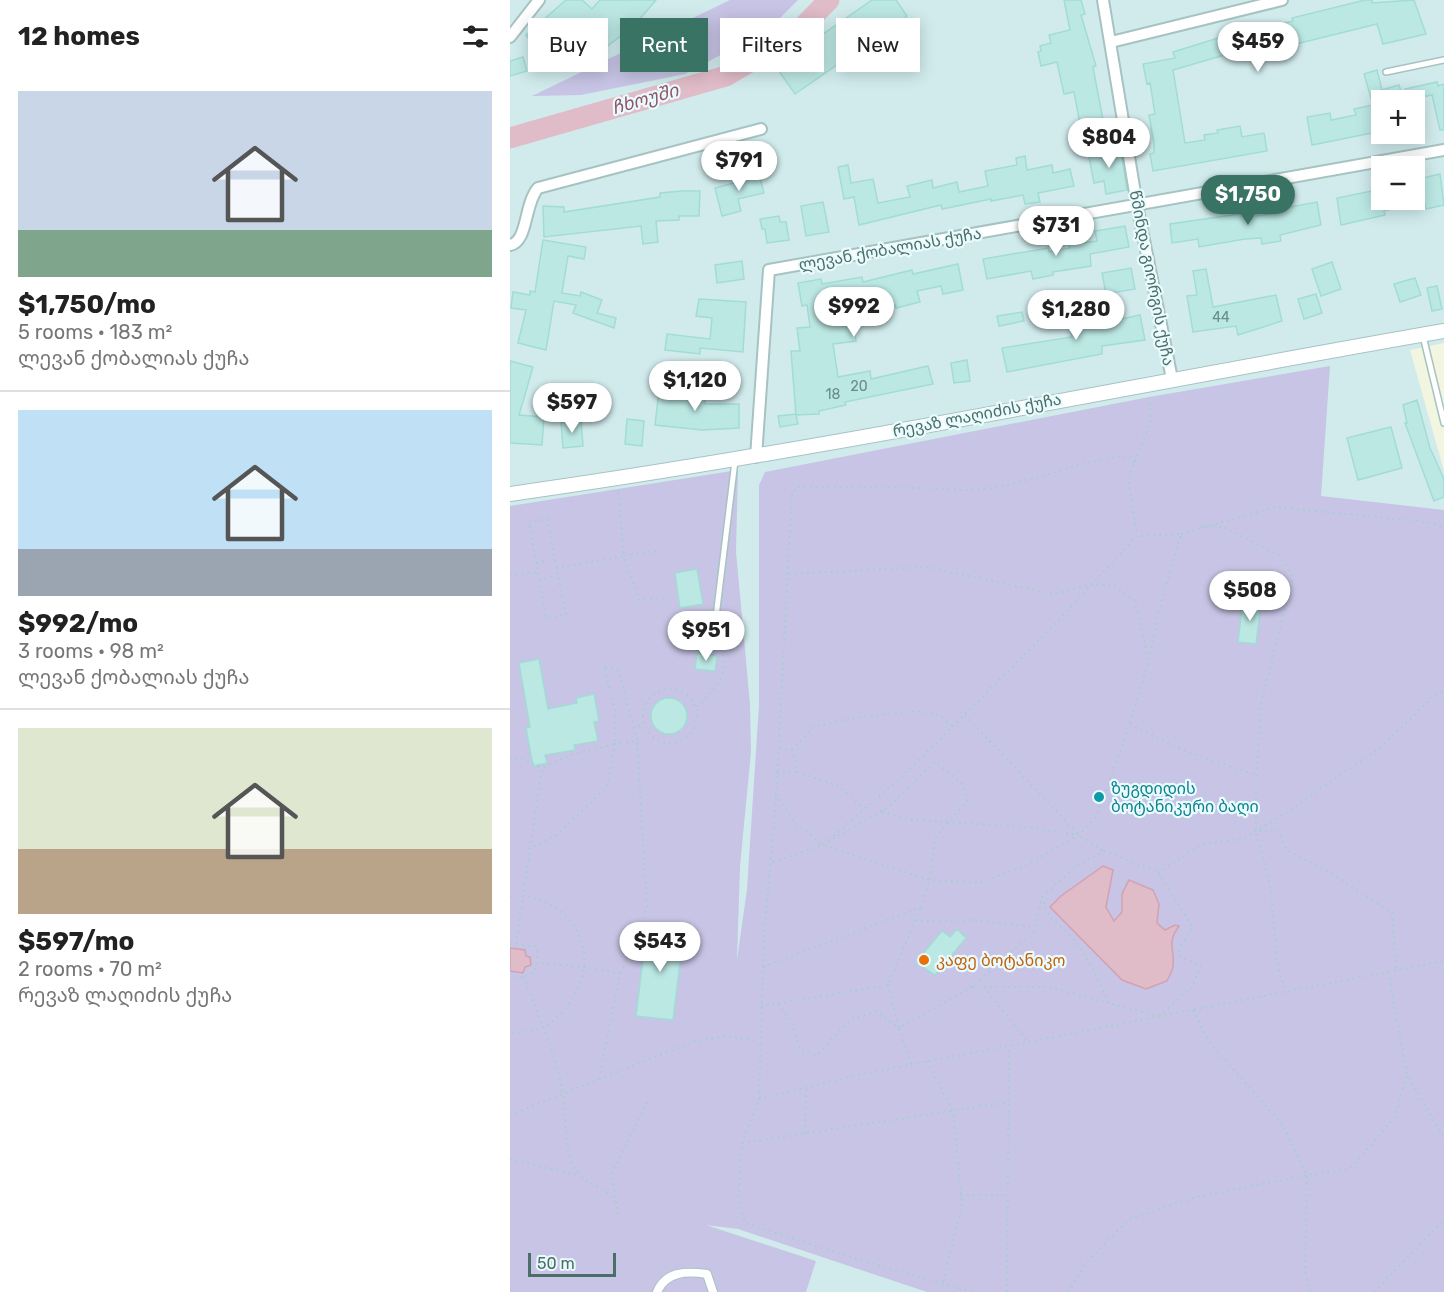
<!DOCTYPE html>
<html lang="en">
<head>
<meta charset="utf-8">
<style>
  :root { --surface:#fff; --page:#f6f6f6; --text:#222; --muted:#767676; --line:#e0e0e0; --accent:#397363 }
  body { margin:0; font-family:Rubik,"Noto Sans Georgian",sans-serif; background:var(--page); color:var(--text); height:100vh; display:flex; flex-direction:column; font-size:22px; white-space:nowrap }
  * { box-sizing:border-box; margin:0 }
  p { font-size:20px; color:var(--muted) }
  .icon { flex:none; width:33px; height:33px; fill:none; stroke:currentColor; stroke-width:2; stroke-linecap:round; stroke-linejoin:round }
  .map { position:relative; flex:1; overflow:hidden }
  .sheet { display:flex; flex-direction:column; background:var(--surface); width:510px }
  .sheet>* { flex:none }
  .top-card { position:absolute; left:18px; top:18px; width:570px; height:54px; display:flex; gap:12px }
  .buttons { position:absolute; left:861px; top:90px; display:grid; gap:12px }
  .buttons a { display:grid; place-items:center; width:54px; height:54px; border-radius:0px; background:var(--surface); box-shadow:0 3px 15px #0003; font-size:30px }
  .scale { position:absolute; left:18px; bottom:15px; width:88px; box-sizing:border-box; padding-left:6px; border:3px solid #4c6e69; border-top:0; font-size:16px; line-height:21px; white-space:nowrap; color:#4c6e69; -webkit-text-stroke:4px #e9fbfd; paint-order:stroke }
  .price { position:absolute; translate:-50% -51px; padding:0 14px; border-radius:21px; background:#fff; color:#222; font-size:20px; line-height:39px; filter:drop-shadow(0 2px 3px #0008) }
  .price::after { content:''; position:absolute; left:50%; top:36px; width:18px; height:14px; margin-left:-9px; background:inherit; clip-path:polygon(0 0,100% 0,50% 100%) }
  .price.current { background:var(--accent); color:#fff }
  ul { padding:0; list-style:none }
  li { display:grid; align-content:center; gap:12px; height:318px; padding:0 18px }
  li+li { border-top:2px solid var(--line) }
  li span { display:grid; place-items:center; height:186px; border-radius:0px; color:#555 }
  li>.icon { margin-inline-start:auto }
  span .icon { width:108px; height:108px; fill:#fffc; stroke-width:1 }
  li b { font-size:26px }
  h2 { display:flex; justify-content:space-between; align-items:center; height:72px; padding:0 18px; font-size:26px }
  .tag { padding:0 21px; border-radius:0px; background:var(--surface); box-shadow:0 3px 15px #0003; font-size:21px; line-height:54px }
  .tag.current { background:var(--accent); color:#fff }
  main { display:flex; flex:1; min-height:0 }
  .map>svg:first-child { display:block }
  .residential { fill:#d1ebed; fill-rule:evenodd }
  .education { fill:#f2f5e0 }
  .green { fill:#c7c4e5 }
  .water { fill:#e0bbc8; stroke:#d1a2b2; stroke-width:1.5 }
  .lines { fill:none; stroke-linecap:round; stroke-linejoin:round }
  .river { stroke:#e0bbc8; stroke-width:21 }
  .building { fill:#bce8e4; stroke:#a1dcd5; stroke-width:1.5 }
  .service-casing { stroke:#a6c3c2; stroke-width:8 }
  .pedestrian-casing { stroke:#a6c3c2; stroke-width:10 }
  .minor-casing { stroke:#a6c3c2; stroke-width:14 }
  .tertiary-casing { stroke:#a6c3c2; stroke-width:16 }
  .path { stroke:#a2d0ca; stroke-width:2; stroke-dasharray:1.5 4.5; stroke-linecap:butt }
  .service { stroke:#fff; stroke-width:5 }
  .pedestrian { stroke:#fff; stroke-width:8 }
  .minor { stroke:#fff; stroke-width:10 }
  .tertiary { stroke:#fff; stroke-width:14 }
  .culture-dot { fill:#0f9aa8; stroke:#e9fbfd; stroke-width:2 }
  .food-dot { fill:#e8710a; stroke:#e9fbfd; stroke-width:2 }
  .labels { text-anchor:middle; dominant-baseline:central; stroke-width:4.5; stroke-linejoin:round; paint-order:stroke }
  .number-label { font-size:14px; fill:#688c88 }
  .street-label { font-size:16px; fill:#4c6e69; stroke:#e9fbfd }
  .culture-label { font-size:16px; fill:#0d838f; stroke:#e9fbfd; text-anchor:start }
  .food-label { font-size:16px; fill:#c56008; stroke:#e9fbfd; text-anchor:start }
  .water-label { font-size:18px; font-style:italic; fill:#935368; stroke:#e9fbfd }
</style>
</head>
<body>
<main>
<section class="sheet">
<h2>12 homes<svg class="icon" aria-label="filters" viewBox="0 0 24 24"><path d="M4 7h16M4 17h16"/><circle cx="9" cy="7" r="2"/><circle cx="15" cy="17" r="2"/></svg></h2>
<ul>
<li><span style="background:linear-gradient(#c9d6e8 75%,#7fa58c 0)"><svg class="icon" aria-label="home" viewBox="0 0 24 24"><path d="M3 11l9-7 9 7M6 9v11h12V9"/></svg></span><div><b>$1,750/mo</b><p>5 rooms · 183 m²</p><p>ლევან ქობალიას ქუჩა</p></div></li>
<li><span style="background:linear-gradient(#bfe0f5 75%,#9aa5b1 0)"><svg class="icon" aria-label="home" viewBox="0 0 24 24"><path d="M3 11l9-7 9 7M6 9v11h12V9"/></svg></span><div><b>$992/mo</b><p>3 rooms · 98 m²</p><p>ლევან ქობალიას ქუჩა</p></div></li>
<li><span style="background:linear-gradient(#dfe7d0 65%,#b9a48a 0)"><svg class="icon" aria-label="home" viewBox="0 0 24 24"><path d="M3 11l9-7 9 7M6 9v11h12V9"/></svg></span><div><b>$597/mo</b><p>2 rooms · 70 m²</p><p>რევაზ ლაღიძის ქუჩა</p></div></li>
</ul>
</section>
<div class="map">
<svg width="934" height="1292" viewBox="0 0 934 1292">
  <rect width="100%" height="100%" fill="#e3f7f9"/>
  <path class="residential" d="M0,0H934V1292H0ZM872,100H904V134H872ZM872,166H904V200H872Z"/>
  <path class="education" d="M934,343V471L900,350Z"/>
  <path class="green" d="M220,0H288L259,29L175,74L71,95L22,96Z
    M820,366L811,496L934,510V1292H417L228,1229L196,1225L306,1261L296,1292H0V506L228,470L226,552L240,704L241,752L230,866L227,960L237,889L249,705V485L255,472L639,397Z"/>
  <path class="water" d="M593,866L603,870L596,907L604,921L612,912V894L619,880L643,890L649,904L647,923L655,930L665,925L669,926C656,944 665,948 663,966C663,970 659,976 657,981L636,989L612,980L540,907L551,896Z
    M0,948L15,950L16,956L20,957L21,965L15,967L13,973L0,971Z"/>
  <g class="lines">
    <path class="river" d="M0,138L216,76L284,36L319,0"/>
  </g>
  <path class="building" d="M56,0H72L82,9L90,0H146L117,34L115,33L88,53L80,45L49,64L31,38L22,43L16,35Z
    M362,0H386L397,16L285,94L266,67Z
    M554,0H571L575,14L571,15L586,66L583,67L593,120L570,124L564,92L554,94L547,62L531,66L528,52L531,51L530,46L541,43L539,35L560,30Z
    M855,0H862V3L904,0L916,34L873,44L867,24L782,45L783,51L765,56L764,50L754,52L752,44L663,70L675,143L695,140L694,135L708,133L707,130L730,126L732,137L754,133L757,151L643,171L640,154L644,153V144L639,115L645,114L640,83L637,84L633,64L665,58L663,52L747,26L757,23L758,27L783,21L782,18Z
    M13,57L17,71L0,76V61Z
    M867,70L872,90L889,85L893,97L872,100V131L802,145L797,117L820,113L821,120L846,115L844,109L863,105L854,74Z
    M927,82L928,86L934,84V130H930L922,95L898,100L895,89Z
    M610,146L617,190L596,194L594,181L584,183L578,152Z
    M515,156L517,170L542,165L543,173L560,169L564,186L528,193L530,202L515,204L513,195L481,201V199L432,209L431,205L349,225L344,197L334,199L328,167L338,165L341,183L363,179L368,203L400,197L397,186L422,180L423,188L447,182L449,192L478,186L475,171L507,165L506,158Z
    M248,170L254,193L228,199L231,211L212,216L205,188L224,183L222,177Z
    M930,174L934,205L916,209L909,179Z
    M872,189V200H904L905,203L874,211L875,215L831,225L827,198Z
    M172,191H190L189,216H169V220L146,221L148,242L133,244L131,226L34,237L33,206L54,207V212L150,197V193Z
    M313,202L319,232L296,236L291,206Z
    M807,202L811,225L770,235L771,241L752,244L751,238L735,239L689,247L688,239L662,243L660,224L729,214L747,212L748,216L770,212L769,209Z
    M269,216L270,222H276L279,240L257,243L255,229H252L250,219Z
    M615,226L619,247L580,254L581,266L543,272V275L523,279L521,271L477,279L473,259L538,248L539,252L560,248L559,245L587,241L585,231Z
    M33,240L76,247L74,259L58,256L52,293L70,296L71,292L92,300L87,313L106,318L104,328L63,313L66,305L44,301L36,350L8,343L16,310L1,308L3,292L20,295V291L25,292Z
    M232,261L234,279L207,283L205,265Z
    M822,262L831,289L811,296L802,269Z
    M448,264L453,290L433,294L431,286L407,291L410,302L386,308L385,305L363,309L361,296L329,301L332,326L344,325L346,341L323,344L328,377L360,371L361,379L418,366L423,384L335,402L336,405L309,411V414L286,415L281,351H290L287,328L300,327L297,305L292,306L288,283L311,279L312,284L352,277L353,282L402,270L403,274Z
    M621,268L625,289L596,294L592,273Z
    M696,269L703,307L766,295L772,321L728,335L726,326L683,332L677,296L687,295L683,271Z
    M905,278L911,295L890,302L884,284Z
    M927,286L932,309L922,311L917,288Z
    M806,294L812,313L794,319L788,299Z
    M189,299L236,302L233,352L190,348V354L155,350L157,334L200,339L202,318L186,316Z
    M596,311L597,322L630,315L635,340L592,346V354L497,372L492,348L562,337L558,316Z
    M512,312L514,321L489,326L487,316Z
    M457,360L460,381L444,383L441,363Z
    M0,361L23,367L9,415L34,417L32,445L0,443Z
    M176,388L196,390L195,404H229V428L192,430L145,425L149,390L176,393Z
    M907,400L920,448L934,479V497L924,501L895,423H897L893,405Z
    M286,414L288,424L270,427L268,416Z
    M117,419L134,421L132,446L115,444Z
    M71,420L73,446L53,448L51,422Z
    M881,427L892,468L848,480L837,438Z
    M187,569L193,604L170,608L165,573Z
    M733,600L751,602L746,644L728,642Z
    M187,653L207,656L205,671L185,669Z
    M29,659L38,709L67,703L66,698L84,694L89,721L84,722L88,741L64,745L65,750L35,755L37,763L23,766L16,728L20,727L9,663Z
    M141 716a18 18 0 1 1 36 0a18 18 0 1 1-36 0Z
    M137,926L174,931L163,1020L126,1016Z
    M447,929L456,938L425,975L406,962L432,931L440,937Z"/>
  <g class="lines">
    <defs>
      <path id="service" d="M876,72L934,60
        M913,336L934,423
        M205,625L225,461"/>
      <path id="pedestrian" d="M147,1292C156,1271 177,1271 197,1274L203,1292"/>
      <path id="minor" d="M593,0L627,205L662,379
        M0,37L29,0
        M601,42L772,0
        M0,245C18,242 14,204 28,188L251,129
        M246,457L259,270L934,150"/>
      <path id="tertiary" d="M0,494C313,450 623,385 934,331"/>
    </defs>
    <use href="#service" class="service-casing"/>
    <use href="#pedestrian" class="pedestrian-casing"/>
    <use href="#minor" class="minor-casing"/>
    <use href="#tertiary" class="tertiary-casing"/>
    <path class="path" d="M625,462L619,456C575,458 526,482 480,488C455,492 431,488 406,488C366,487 326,487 286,487L282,495L266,795L284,822L313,845L420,880L469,883L515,866L569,835L587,815L614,740L639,660L649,610L671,534L627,536
      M37,519L56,615L36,618L19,522Z
      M691,526L714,527L770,556L783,576L751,703L746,775V831L761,890L767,963L776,992
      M671,534L765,507L909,521L929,525L934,529
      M146,551L114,556L129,600L154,598
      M26,563L44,559
      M46,568L114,556L108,490
      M279,574L417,567L544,594L582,584L605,586L625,601L638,657
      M0,576L27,572
      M29,580L47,576
      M133 716a27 27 0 1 1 54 0a27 27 0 1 1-54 0Z
      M187,707C214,681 219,672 208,634
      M455,715L569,835L594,851
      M620,724L672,750L746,775
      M123,728L134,725
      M282,750L305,726L350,717L408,711L429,715L443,727
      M0,760L11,758L32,768
      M287,772L327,785L354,808
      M267,773L287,772L282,750L269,749
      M372,812L402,820L517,827L569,835
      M749,831L769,832L777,850L816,870L882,913L886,970
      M319,840L400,769L541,628L627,536L618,478L641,420L639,398
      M313,845L378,807L425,762L452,783L457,801L425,838L420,880L411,907L253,967L249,1099L232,1143L228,1201L235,1223L346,1259L463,1292
      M263,862L312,845
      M648,873L692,844L733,839L774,814L870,748L925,695L934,691
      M0,896C63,893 98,957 56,1007C50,1015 42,1024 32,1028C22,1031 11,1032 0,1033
      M405,921L464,920L524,927
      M0,944L25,946L28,953L25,971L13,977L0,976
      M6,944L32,768L60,755L105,744V710L94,666L109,671L127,741L105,744L97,787L48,834L21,848
      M26,963L76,967L110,974
      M253,967C254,909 263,852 266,795
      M878,972L897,1074L934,1138
      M13,977C28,1014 46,1054 53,1094C57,1118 53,1145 64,1167C77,1192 109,1183 108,1219
      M378,985L389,1028
      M462,987H539L598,1003C589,979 579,960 564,940C550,922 538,924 533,899
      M474,987L518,1042
      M268,1004L282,1023L290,1050L307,1055L340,1020L366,1011L389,1028
      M251,1006L378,985L411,907
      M683,1010L698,1041L772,1124L797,1175L795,1270L800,1292
      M417,1061L443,1111L452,1204L433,1283
      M401,1064L389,1028L462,987L523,933L532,897L567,865L594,851L647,871L683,927L670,947V957L691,965L682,987L649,1016L598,1003
      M89,1079L110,974L132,928L137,906L127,741
      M249,1099L348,1075L934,961
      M0,1115L185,1041L216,1036L249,1041
      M295,1133L296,1088
      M232,1143L499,1102
      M0,1159L70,1176
      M451,1195H497
      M107,1203L101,1175L139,1099
      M497,1292L499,1046
      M558,1292L576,1263L618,1220L686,1197L797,1175L840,1169L885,1117L897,1074
      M864,1292L934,1220"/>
    <use href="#service" class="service"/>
    <use href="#pedestrian" class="pedestrian"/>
    <use href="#minor" class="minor"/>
    <use href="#tertiary" class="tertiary"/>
  </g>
  <circle class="culture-dot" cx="589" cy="797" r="6"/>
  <circle class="food-dot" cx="414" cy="960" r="6"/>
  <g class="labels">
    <g class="number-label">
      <text x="711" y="317">44</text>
      <text x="349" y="386">20</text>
      <text x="323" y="394">18</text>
    </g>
    <g class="street-label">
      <text transform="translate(380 249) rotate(-10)">ლევან ქობალიას ქუჩა</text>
      <text transform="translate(642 278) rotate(79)">წმინდა გიორგის ქუჩა</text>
      <text transform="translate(467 415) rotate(-11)">რევაზ ლაღიძის ქუჩა</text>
    </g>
    <g class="culture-label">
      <text x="601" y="788">ზუგდიდის<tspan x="601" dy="18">ბოტანიკური ბაღი</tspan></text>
    </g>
    <g class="food-label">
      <text x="426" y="960">კაფე ბოტანიკო</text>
    </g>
    <g class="water-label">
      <text transform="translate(135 99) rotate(-16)">ჩხოუში</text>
    </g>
  </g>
</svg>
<div class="buttons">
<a>+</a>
<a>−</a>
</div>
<div class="scale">50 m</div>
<b class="price" style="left:748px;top:73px">$459</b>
<b class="price" style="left:599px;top:169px">$804</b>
<b class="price" style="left:229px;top:192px">$791</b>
<b class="price current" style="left:738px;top:226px">$1,750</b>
<b class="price" style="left:546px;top:257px">$731</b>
<b class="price" style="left:344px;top:338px">$992</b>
<b class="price" style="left:566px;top:341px">$1,280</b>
<b class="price" style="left:185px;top:412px">$1,120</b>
<b class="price" style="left:62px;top:434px">$597</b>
<b class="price" style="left:740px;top:622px">$508</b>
<b class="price" style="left:196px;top:662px">$951</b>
<b class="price" style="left:150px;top:973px">$543</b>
<div class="top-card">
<a class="tag">Buy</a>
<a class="tag current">Rent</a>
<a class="tag">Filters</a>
<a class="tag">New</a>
</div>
</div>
</main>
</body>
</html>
